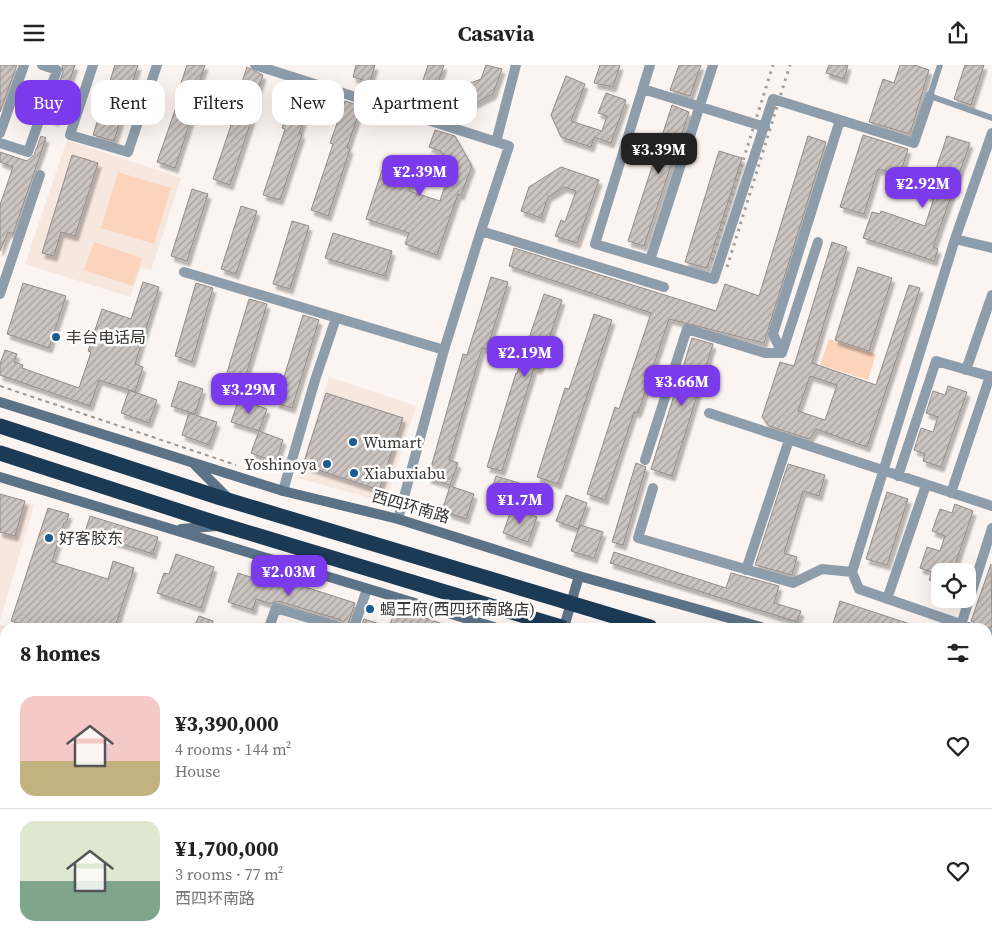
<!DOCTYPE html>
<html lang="en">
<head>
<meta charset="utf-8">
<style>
  :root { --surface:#fff; --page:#f2f2f2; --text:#222; --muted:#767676; --line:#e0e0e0; --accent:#7c3aed }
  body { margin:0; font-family:"Source Serif 4","Noto Sans SC",serif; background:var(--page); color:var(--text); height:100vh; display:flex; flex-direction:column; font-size:19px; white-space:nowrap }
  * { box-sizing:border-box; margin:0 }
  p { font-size:16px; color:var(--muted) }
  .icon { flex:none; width:28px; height:28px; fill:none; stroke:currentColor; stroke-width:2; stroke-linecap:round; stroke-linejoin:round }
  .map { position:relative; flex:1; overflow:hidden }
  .sheet { position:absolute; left:0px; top:558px; width:992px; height:321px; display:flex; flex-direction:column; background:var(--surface); border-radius:15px 15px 0 0; box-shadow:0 5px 20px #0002 }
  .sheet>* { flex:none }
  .banner { position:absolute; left:15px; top:15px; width:500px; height:45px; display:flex; gap:10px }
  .controls { position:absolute; left:931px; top:498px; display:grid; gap:10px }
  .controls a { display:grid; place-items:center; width:45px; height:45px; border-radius:10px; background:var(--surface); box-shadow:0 5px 20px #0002; font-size:25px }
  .price { position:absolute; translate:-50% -42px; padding:0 11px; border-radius:10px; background:var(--accent); color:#fff; font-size:16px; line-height:32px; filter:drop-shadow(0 1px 2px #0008) }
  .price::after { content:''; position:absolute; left:50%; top:30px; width:15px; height:11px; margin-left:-8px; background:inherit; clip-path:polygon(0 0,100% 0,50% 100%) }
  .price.active { background:#222; color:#fff }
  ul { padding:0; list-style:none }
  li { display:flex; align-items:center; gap:15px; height:125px; padding:0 20px }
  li+li { border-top:1px solid var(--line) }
  li span { display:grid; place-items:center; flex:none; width:140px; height:100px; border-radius:15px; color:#555 }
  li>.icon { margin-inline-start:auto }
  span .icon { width:60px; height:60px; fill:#fffc; stroke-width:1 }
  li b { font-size:21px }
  h2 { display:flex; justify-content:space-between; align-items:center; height:60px; padding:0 20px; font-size:21px }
  .chip { padding:0 18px; border-radius:15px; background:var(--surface); box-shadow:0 5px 20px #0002; font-size:18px; line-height:45px }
  .chip.active { background:var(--accent); color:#fff }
  header { display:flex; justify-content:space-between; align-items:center; height:65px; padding:0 20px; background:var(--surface); font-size:22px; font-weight:700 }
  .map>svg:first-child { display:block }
  .built { fill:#f6e7df }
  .grass { fill:#fcd4bc }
  .building { fill:url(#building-hatch); stroke:#928c88; fill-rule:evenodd; filter:url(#shadow) }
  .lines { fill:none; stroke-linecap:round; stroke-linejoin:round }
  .path { stroke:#9d9794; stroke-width:2; stroke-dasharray:4 4; stroke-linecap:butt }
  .lane { stroke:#8d9dac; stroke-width:6 }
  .street { stroke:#8d9dac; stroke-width:10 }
  .secondary { stroke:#5b7287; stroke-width:10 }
  .highway { stroke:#1a3a56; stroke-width:15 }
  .rail { stroke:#a39d9a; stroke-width:3; stroke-dasharray:2.5 5; stroke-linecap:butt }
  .highway-bridge { stroke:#1a3a56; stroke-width:15 }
  .poi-dot { fill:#195c91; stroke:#fff; stroke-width:2 }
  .labels { text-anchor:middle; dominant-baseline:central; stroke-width:5; stroke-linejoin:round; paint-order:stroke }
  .poi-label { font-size:16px; fill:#373432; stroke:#fff; text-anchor:start }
  .street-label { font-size:16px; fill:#373432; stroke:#fff }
</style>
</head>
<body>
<header><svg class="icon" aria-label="menu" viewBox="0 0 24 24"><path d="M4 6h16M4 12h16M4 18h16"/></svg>Casavia<svg class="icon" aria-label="share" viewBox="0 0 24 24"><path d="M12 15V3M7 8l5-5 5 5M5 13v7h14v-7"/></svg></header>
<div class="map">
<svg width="992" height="878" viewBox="0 0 992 878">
  <defs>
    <pattern id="building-hatch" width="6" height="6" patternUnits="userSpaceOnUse" patternTransform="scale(1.25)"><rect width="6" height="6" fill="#ccc4c0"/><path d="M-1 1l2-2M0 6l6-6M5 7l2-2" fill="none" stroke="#a6a09d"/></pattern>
    <filter id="shadow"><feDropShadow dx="3" dy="5" stdDeviation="1" flood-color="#0004"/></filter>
  </defs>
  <rect width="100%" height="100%" fill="#fcf4f0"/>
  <path class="built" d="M67,75L181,113L151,205L141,202L130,232L25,199Z
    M329,312L416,341L385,437L298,413Z
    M0,430L34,440L0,556Z
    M0,560L8,562H5V619L0,636Z
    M68,874H103L116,878H66Z
    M128,874H277L282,878H126Z
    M560,874H616L614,878H574Z"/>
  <path class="grass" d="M118,107L171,123L154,179L101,163Z
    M94,177L142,193L133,221L84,205Z
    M829,274L876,289L868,315L820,300Z"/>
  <path class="building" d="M0,0H17L0,47Z
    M62,0H75L56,56L47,53L63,7Z
    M115,0H138L114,76L93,70Z
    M187,0H205L193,35L197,36L175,103L157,97L180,31L177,30Z
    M356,0H375L370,17L353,12Z
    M428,0H444L439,15L463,21L481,14L486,0L502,4L493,29L465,43L441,35L442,31L420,24Z
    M600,0H620L613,22L594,18Z
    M679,0H701L690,31L670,25Z
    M829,0H848L844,14L826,8Z
    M900,0H915L929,5L910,69L869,57L883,14L894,18Z
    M965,0H984L971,40L954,34Z
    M247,2L263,10L249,52L252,53L230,120L213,114L235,48L232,47Z
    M566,11L585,19L571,56L602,66L607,51L598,48L606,28L626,35L611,78L594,72L591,82L561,72L551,50Z
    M296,20L313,26L299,68L302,69L280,135L263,130L285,64L282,63Z
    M345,36L361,41L347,83L350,84L328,151L311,145L333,79L330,78Z
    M672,40L689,47L644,181L628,176Z
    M435,65L455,71L472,101L461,130L458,129L437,190L405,179L409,168L366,154L386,93L417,103L409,126L440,136L450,105L441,86L429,82Z
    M863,70L908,84L900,110L878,104L864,149L840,142Z
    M41,71L46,73L13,169L8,167L0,186V140L13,102L0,97V87L27,96L34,90Z
    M808,71L826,77L764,278L669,254L638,348L634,347L605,435L587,429L615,342L619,344L651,248L509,201L514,183L716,246L725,219L759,231Z
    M947,71L970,78L933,182L938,184L934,196L863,173L872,147L880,149L881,146L925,161L934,133L927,131Z
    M719,86L742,93L707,203L685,197Z
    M72,90L98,98L75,171L61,167L54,191L42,188Z
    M561,102L599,115L577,178L555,171L561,155L565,157L576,126L564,122L548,132L541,153L521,146L529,122Z
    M192,124L208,129L187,196L171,191Z
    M241,141L257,146L236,209L221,204Z
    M292,156L309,161L290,224L273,219Z
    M333,168L392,186L385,211L325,193Z
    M832,177L847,182L812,298L876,320L909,220L920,223L867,382L816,364L809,374L769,361L762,352L780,297L794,301ZM810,311L837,320L825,355L798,346Z
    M858,202L892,213L869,286L835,275Z
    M491,212L508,217L487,284L482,283L449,395L458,398L450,420L428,413L463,289L467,290Z
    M143,217L159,222L135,299L143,302L135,327L99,315L90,341L0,310V299L5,285L17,289L14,297L23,300L22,303L79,323L91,287L88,286L102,244L131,254Z
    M23,218L66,231L49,283L7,269Z
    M196,218L213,223L192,297L175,291Z
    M544,229L562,235L539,304L534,303L502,406L487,402L516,308H517Z
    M249,234L267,239L241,327L223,321Z
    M594,249L612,255L558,419L537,412L565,323L569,324Z
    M303,250L319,255L292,343L276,338Z
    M692,273L713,279L672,411L651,404Z
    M179,316L203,324L195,349L171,341Z
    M948,321L967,327L941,402L923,396L925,389L914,385L921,363L933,367L938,352L926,348L933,326L945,330Z
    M129,325L157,335L149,358L121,348Z
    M326,328L403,353L379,425L303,400Z
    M239,334L267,344L259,366L231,357Z
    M189,348L217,357L209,380L182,370Z
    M259,366L283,375L276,397L251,388Z
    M636,398L646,402L623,480L612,477Z
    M788,399L825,410L819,431L803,426L784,488L797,492L792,510L755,500Z
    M496,411L522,419L514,442L489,433Z
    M450,421L474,429L466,454L442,446Z
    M887,427L908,434L887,500L866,494Z
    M0,429L25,436L15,471L0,467Z
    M566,430L587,438L578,464L556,456Z
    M955,439L973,446L953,506H940V518L929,515L932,507L920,503L927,482L940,486L945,471L932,466L940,444L952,448Z
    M48,443L69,449L66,458H64L52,497L108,514L113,496L134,503L115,562H31L11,556Z
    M512,443L537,452L528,477L503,468Z
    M90,451L158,472L153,489L85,467Z
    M580,460L603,467L594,493L571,486Z
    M614,487L726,523L731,508L779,521L774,538L801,546L797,557L610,498Z
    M176,489L214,502L201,543L157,528L164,508L169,509Z
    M991,499L992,559L991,563L982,562L971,556Z
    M238,508L266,517L268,510L355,538L347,562L341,555L278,536L271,539L256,534L253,545L228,537Z
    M840,536L916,561V562H832Z
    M396,543L449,561L448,562H389Z
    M199,551L213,556L211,562H194Z
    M364,554L386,561V562H361Z"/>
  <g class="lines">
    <path class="path" d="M0,321L236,400"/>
    <path class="lane" d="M940,0L930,31L992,53"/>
    <path class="street" d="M93,0L70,70L128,87L157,0
      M255,0L509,81L481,166L664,222
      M650,0L595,179L714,214L773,34L914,78L930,31
      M643,24L765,62
      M0,68L24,0
      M496,77L516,0
      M0,78L28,87L57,5L42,0
      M955,174L992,183
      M650,195L713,0
      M184,207L444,285
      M0,229L40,110
      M782,288L818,177
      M966,305L992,230
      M709,348L992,441
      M645,395L687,264L765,288H782L773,269L840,55
      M898,411L936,296L992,312
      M653,423L638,473L793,518L822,504L852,507
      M283,426L315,315L336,253
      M951,428L990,311
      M398,454L444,285L481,166
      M746,505L789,375
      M887,534L926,420
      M961,560L992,463
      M269,562L276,543L339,562
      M354,562L367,524
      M969,562L859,524L852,507L955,174L992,68
      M988,569L992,570
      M0,697L5,683
      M0,725L5,727
      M0,825L5,821
      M285,874L290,878
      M468,878L469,874
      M733,878L734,874
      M816,878L821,874"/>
    <path class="secondary" d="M0,337L283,426L398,454L579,511L761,562
      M195,400L229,434
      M0,412L494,562
      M181,464L217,461
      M564,562L579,511
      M988,636L992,638
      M988,715L992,717"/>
    <path class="highway" d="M0,388L213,457L561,562
      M988,669L992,671
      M988,694L992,696"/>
    <path class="rail" d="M712,195L773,0
      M727,202L790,0"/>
    <path class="highway-bridge" d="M0,361L221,433L650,562"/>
  </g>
  <g class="poi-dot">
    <circle cx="56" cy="272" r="5"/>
    <circle cx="353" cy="377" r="5"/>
    <circle cx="327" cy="399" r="5"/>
    <circle cx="354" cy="408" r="5"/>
    <circle cx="49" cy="473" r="5"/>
    <circle cx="370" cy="544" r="5"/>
  </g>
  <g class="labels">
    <g class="poi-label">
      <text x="66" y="272">丰台电话局</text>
      <text x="363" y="377">Wumart</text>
      <text x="317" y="399" text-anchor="end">Yoshinoya</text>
      <text x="364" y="408">Xiabuxiabu</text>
      <text x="59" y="473">好客胶东</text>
      <text x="380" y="544">蝎王府(西四环南路店)</text>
    </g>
    <g class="street-label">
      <text transform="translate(411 441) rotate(16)">西四环南路</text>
    </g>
  </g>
</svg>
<div class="controls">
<a><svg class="icon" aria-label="locate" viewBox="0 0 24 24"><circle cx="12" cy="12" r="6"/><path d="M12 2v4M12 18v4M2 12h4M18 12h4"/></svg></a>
</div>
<b class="price active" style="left:659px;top:110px">¥3.39M</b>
<b class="price" style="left:420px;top:132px">¥2.39M</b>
<b class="price" style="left:923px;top:144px">¥2.92M</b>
<b class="price" style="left:525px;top:313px">¥2.19M</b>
<b class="price" style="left:682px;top:342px">¥3.66M</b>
<b class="price" style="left:249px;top:350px">¥3.29M</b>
<b class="price" style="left:520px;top:460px">¥1.7M</b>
<b class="price" style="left:289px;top:532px">¥2.03M</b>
<div class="banner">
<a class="chip active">Buy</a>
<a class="chip">Rent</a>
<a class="chip">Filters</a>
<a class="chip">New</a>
<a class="chip">Apartment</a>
</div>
<section class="sheet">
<h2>8 homes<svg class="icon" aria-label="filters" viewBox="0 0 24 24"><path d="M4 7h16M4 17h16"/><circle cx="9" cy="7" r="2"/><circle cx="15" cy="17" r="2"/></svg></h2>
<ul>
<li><span style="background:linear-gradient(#f6c9c9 65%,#c2b280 0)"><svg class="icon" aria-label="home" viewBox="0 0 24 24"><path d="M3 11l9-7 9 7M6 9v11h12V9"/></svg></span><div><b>¥3,390,000</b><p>4 rooms · 144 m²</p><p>House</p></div><svg class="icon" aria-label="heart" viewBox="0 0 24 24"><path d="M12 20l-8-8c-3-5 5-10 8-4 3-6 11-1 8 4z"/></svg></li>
<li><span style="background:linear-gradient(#dfe7d0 60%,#7fa58c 0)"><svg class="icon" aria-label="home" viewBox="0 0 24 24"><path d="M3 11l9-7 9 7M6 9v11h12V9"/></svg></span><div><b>¥1,700,000</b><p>3 rooms · 77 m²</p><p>西四环南路</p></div><svg class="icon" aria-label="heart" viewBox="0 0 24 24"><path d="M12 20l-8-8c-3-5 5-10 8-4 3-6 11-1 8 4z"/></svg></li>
</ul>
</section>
</div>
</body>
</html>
